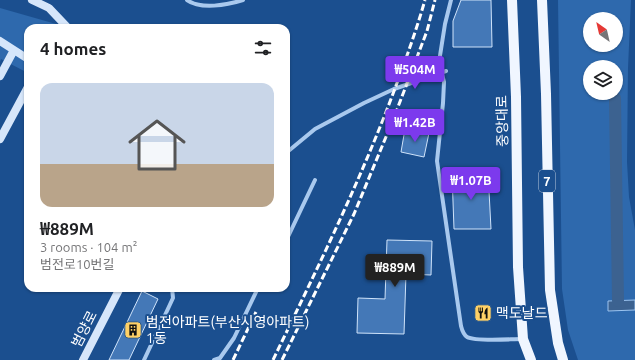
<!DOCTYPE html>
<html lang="en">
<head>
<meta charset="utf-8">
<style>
  :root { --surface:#fff; --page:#f6f6f6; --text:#202124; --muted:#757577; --line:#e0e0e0; --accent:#7c3aed }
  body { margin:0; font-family:Ubuntu,"Noto Sans KR",sans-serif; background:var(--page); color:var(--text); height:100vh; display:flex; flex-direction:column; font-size:15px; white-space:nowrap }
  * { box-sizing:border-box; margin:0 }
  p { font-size:13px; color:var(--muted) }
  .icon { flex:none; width:22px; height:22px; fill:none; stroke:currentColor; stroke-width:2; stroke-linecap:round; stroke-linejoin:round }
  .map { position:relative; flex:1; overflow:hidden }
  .panel { position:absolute; left:24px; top:24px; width:266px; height:268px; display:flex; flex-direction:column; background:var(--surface); border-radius:12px; box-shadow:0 1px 3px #0004 }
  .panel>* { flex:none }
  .needle { width:26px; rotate:326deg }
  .fabs { position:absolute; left:583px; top:12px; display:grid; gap:8px }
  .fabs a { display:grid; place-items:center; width:40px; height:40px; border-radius:50%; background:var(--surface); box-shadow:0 1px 3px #0004; font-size:20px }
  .price { position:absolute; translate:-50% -34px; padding:0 9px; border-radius:4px; background:var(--accent); color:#fff; font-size:13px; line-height:26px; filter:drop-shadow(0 1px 2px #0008) }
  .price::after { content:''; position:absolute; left:50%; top:24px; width:12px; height:9px; margin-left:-6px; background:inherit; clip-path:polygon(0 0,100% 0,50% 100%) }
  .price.on { background:#222; color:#fff }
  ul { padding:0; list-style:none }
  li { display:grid; align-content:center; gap:8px; height:212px; padding:0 16px }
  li+li { border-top:1px solid var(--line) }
  li span { display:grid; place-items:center; height:124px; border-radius:12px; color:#555 }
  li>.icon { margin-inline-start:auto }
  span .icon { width:72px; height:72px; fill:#fffc; stroke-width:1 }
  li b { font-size:17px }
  h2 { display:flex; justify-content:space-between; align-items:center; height:48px; padding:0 16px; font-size:17px }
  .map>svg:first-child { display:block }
  .green { fill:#2e69ad; fill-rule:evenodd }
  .water { fill:#3c6290; stroke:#9cc4f0 }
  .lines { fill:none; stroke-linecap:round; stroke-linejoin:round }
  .canal { stroke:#3c6290; stroke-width:12 }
  .building { fill:#4478b7; stroke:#cfe3fa }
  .street { stroke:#a9c9ee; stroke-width:4 }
  .secondary { stroke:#d6e6fa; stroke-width:8 }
  .primary { stroke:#f0f6ff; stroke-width:10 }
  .rail { stroke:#fff; stroke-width:3; stroke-dasharray:7 3; stroke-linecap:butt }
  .labels { text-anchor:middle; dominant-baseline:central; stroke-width:4; stroke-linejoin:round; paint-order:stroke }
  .shield { fill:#1b4f8f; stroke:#bbcadd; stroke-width:1 }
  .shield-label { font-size:13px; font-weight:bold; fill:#fff }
  .street-label { font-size:14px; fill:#fff; stroke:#1b4f8f }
  .poi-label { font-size:14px; fill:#fff; stroke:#1b4f8f; text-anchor:start }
</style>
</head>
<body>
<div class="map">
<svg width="635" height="360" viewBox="0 0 635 360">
  <rect width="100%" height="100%" fill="#1b4f8f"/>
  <path class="green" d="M558,0H631L628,68L627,162L629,197L635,230V360H578L568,330L562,289ZM590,19H616V45H590ZM590,67H616V93H590Z
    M0,8L56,24L59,28H28V73L1,59L0,62Z"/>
  <path class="water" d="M635,300V310L608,311V301Z"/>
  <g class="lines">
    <path class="canal" d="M615,98L618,301"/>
  </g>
  <path class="building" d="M461,0H491L492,47H453V21Z
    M405,129L429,133L424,157L401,152Z
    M488,172L491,229H454L452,174Z
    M387,240L432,241L431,275L406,274L404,334L357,333L358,298L385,299Z
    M142,291L158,299L129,360H109Z"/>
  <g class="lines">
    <path class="street" d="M187,0C201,10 227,5 243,0
      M451,0L445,24L439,62L444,82L443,103L437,161L461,326C462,330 463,334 467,337C476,342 510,339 522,339
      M286,153L315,129L364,103L394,89L446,71
      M286,241L315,180
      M144,360L173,298L172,288
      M214,360L220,358L234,338L258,288"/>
    <path class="secondary" d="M32,0L49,8L68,28
      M0,41L28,59
      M0,76L14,50
      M0,139L28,87
      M83,360L120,288"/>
    <path class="primary" d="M512,0L516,97L518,267L523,339L531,360
      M542,0L546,94L550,290L558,343L563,360"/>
    <path class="rail" d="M233,360L256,312
      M273,360C317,269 362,178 397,83C407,56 417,28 425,0
      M282,360L354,214L393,120L427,31L435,0"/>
  </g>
  <defs>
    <symbol id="restaurant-square" viewBox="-11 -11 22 22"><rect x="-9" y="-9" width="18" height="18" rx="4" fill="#ffd166" stroke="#1b4f8f"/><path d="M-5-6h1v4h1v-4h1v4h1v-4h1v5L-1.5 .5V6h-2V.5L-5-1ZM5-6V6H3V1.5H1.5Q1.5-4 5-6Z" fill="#111"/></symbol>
    <symbol id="building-square" viewBox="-11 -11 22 22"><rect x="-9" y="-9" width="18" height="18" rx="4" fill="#ffd166" stroke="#1b4f8f"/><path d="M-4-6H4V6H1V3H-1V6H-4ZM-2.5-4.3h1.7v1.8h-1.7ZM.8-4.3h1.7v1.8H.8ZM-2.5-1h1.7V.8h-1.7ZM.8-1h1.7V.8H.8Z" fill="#111"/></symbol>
  </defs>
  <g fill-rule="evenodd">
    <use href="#restaurant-square" x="473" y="303" width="20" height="20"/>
    <use href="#building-square" x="123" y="320" width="20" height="20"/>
  </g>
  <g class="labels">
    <rect class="shield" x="539" y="170" width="16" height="22" rx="3"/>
    <g class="shield-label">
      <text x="547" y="181">7</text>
    </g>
    <g class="street-label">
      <text transform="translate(502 121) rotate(-91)">중앙대로</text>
      <text transform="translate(84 329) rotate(-63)">범양로</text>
    </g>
    <g class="poi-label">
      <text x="496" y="313">맥도날드</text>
      <text x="146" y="322">범전아파트(부산시영아파트)<tspan x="146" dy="16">1동</tspan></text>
    </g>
  </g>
</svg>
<div class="fabs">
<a><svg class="needle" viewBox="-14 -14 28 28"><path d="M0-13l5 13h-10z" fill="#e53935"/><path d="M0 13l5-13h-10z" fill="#757577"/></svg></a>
<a><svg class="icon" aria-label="layers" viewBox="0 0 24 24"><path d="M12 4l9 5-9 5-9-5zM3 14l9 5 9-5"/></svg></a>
</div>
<b class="price" style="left:415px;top:90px">₩504M</b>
<b class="price" style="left:415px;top:143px">₩1.42B</b>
<b class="price" style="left:471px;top:201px">₩1.07B</b>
<b class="price on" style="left:395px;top:288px">₩889M</b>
<section class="panel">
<h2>4 homes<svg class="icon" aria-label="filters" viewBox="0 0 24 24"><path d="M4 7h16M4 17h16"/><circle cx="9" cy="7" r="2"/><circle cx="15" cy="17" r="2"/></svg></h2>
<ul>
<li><span style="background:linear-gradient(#c9d6e8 65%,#b9a48a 0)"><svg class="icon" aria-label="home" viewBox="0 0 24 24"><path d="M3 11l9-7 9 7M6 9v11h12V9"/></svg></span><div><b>₩889M</b><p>3 rooms · 104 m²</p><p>범전로10번길</p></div></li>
</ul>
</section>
</div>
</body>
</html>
